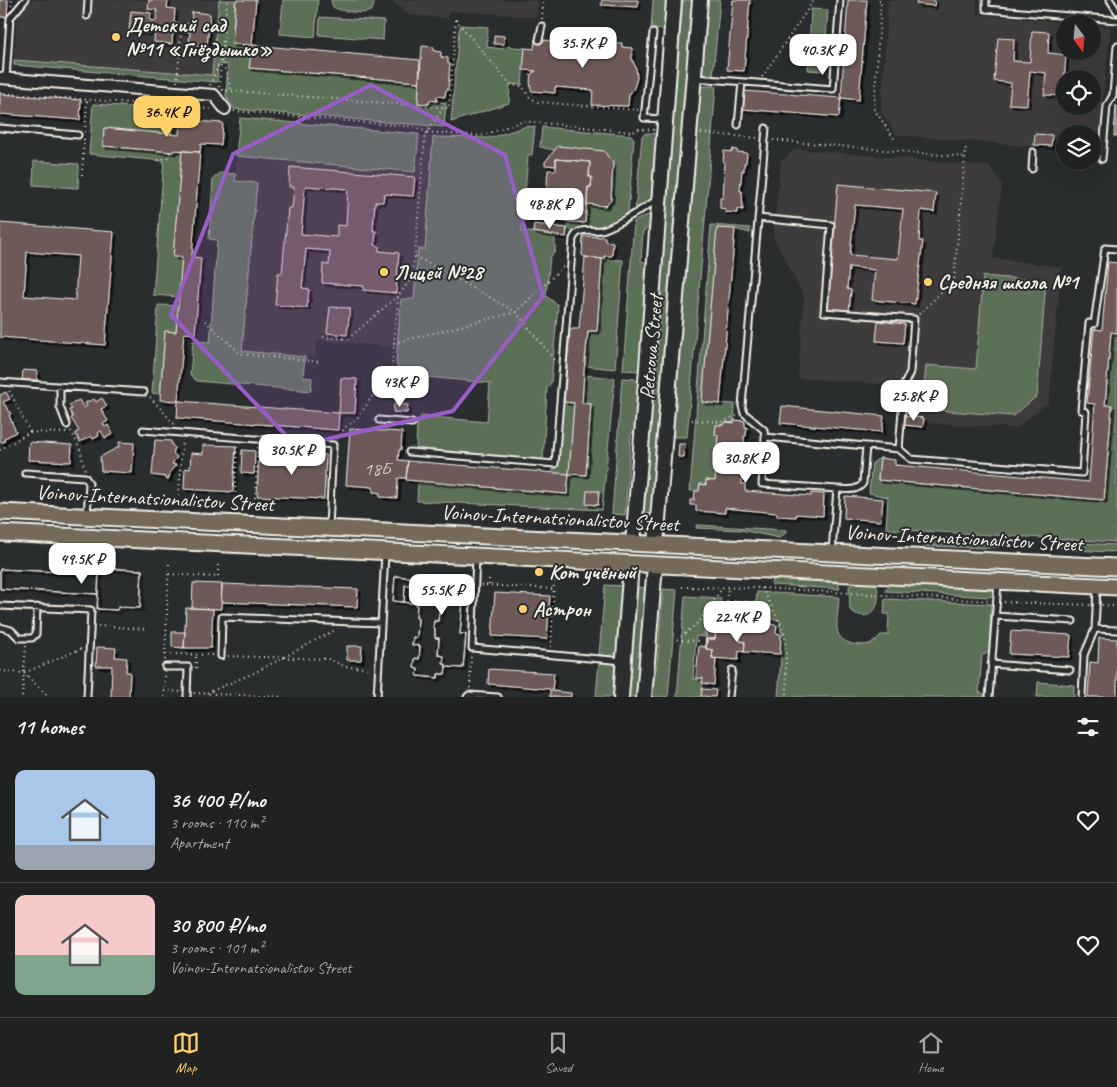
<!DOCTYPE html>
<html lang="en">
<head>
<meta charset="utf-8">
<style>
  :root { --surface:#202222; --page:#282a2a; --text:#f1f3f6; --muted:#a2a4a5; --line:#3d3f40; --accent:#ffd166 }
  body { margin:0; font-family:Caveat,sans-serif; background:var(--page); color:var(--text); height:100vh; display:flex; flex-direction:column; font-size:19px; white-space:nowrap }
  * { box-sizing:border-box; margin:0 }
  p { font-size:16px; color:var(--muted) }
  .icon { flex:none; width:28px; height:28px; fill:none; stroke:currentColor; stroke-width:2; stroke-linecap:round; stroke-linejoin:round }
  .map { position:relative; height:697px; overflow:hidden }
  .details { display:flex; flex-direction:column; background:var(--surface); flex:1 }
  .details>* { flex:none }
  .needle { width:32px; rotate:164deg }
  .controls { position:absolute; left:1056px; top:15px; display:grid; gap:10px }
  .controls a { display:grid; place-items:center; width:45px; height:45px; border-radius:50%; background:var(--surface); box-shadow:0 5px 20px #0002,0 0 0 1px var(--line); font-size:25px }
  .price { position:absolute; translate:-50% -42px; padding:0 11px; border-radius:10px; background:#fff; color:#222; font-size:16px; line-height:32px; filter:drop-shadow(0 1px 2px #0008) }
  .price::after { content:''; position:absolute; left:50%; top:30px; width:15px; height:11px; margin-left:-8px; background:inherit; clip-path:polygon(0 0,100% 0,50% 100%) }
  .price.selected { background:var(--accent); color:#111 }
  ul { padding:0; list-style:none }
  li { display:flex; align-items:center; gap:15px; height:125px; padding:0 15px }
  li+li { border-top:1px solid var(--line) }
  li span { display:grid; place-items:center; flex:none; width:140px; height:100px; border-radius:10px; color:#555 }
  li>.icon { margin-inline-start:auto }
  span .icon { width:60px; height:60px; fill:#fffc; stroke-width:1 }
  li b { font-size:21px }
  h2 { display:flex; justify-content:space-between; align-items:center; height:60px; padding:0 15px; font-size:21px }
  .dock { display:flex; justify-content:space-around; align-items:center; height:70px; border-top:1px solid var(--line); background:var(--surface); font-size:14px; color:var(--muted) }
  .dock a { display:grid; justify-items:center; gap:2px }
  .dock .selected { color:var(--accent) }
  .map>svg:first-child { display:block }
  .built { fill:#3e3a3b; fill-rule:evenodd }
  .green { fill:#5b6f59; stroke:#a8b0a0 }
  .building { fill:#6d5a59; stroke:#f4f1e8; fill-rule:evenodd; filter:url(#shadow) }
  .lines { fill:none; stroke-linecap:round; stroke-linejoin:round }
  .lane-casing { stroke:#f4f1e8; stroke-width:9 }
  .street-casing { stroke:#f4f1e8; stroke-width:14 }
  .secondary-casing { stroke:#f4f1e8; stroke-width:18 }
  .primary-casing { stroke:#f4f1e8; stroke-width:19 }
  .path { stroke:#f4f1e8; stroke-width:2; stroke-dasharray:1 4; stroke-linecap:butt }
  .lane { stroke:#2a2d2e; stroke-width:5 }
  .street { stroke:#2a2d2e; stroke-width:10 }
  .secondary { stroke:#2a2d2e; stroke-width:14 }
  .primary { stroke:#746a5a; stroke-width:15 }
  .marked { fill:#995dc9; fill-opacity:0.2; stroke:#995dc9; stroke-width:4; stroke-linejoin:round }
  .poi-dot { fill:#ffd166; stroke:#2a2d2e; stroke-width:2 }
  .labels { text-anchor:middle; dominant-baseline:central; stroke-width:4; stroke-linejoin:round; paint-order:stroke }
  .number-label { font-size:19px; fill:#d2cbc4 }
  .poi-label { font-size:21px; font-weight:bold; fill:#f4f1e8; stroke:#2a2d2e; text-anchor:start }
  .street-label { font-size:21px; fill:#f4f1e8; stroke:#2a2d2e }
</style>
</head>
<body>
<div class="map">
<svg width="1117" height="697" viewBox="0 0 1117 697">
  <defs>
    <filter id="shadow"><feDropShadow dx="3" dy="3" stdDeviation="0" flood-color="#0009"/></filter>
  </defs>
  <rect width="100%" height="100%" fill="#2a2d2e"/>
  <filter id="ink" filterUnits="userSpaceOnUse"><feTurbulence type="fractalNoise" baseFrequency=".02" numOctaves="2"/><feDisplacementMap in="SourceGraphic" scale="10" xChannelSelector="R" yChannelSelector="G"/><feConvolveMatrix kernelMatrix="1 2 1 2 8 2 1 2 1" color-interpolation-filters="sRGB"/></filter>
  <g filter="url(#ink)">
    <path class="built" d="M31,0H219L212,75L14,60L17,15Z
      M391,0H538L537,17L449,11L448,18L409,15Z
      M888,0H977V14L1077,24H1065V51H1092L1093,25L1111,27L1099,134L1093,143L1092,134H1065V149L897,135L881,112ZM1065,79H1092V106H1065Z
      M239,119L433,137L529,143L396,362L397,347L317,340L315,358L242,351L257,183L235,181Z
      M796,149L989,166L1002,183L993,258L1061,267L1049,402L1016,428L905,422L908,386L798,378L804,297L773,236L781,161Z"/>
    <path class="green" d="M219,0H235L232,43L252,45L250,68L419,82L418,103L429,104L430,100L446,103L444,127L234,109L226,96L228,65L218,64L217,82L14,65V60L212,75Z
      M283,0H318L315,37L280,34Z
      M331,0H374C374,4 374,9 370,11C364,15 339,11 333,7Z
      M653,0H671L670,27L663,30L651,29Z
      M683,0H694L653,514L641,513Z
      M706,0H720L713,75L699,74Z
      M811,9L828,10L824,71L808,70Z
      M320,17L384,21L383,40L319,35Z
      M461,25L488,27L487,47L503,49V46L525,48L522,85L510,84L509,103L451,122L459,30Z
      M704,86H716L687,437H674L671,418L698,87Z
      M93,104L173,110L171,134L104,128L103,146L173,152L174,150L182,151L173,256L182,257L179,297L153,295L164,161L89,154Z
      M240,118L419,134L415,172L236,156Z
      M527,126L535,127L532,155H528L522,231L555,236V252L550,257L546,296L558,305L551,383L547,388L543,460L416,450L417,424L421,416L487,422L490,383L406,375L398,371L396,362L401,299H414L418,249H425L433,137L490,138Z
      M542,127L631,135L634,139L628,214C620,218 612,224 603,227C591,232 580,222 572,239L567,238L568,221L585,222L587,204L605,206L611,200L613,163L540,147Z
      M646,133L660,134L656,198L635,211L642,136Z
      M34,161L79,164L78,188L33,185Z
      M220,173L236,174L235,181L257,183L242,351L305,357L303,377L312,378L311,391L197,381L190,375L193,341L210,342L217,240L209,239L213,179Z
      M655,212L654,226L643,231L641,261L650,264L642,367L637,371L623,370L634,221Z
      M711,225L750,228V233L735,229L717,228L702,402L735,404L734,423L725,422L724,425H716L715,434L718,435L717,449H718L715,481L706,480V485L700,484L699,491H690Z
      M602,259L623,260L615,369L585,366L588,331H597Z
      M983,276L1046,281L1037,396L1013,416L922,409L926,365L976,369Z
      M158,305L178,306L176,332L165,331L160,394L152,393Z
      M1111,332L1117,333V520L1115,542L886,529L888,497L869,493L872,463L880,458L878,480L1104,500L1112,406L1105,405Z
      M584,375L615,378L602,510L417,501L418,483L567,494L569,474L553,473L558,392L565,393L564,402L574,403L569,474L586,475L591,404L582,403Z
      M622,378L635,379L639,385L637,427L631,435L625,515L612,514Z
      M697,525L786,530V533L779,538L741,530L696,528Z
      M919,537L1015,541V545L987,548L924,546L919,542Z
      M1060,542L1117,545V550L1112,552L1074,550L1060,547Z
      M777,578L837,580L840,589L772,585L771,581Z
      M855,582H875C884,599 874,628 850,610L849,586Z
      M891,583L988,588L994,594L990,597L885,591Z
      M605,585L625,586L619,651L611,656L599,655Z
      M636,587L647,588L638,697H627Z
      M663,589L677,590L668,697H650L657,664Z
      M757,592L839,597C839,606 835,625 838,633C842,645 862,647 872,643C876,641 879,637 881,635H888L889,614H884L885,599L991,604L989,653L982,655L979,692L986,695V697H778L783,632L780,631V620L740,616L734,608V600L756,602Z
      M685,596L721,598L720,612L716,614V618H706L704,637L696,636L693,679L703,680L701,697H677Z
      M599,662L611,663L618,669V680L612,697H596Z
      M1038,682L1074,685V697H1037Z"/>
    <path class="building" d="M0,0H8L7,17H0Z
      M149,0H168L167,8L175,9L174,23L191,24L192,12L210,14L207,47L189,45L190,32L173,30L172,44L154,42L155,27H150L149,33L129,31L131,11L151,13L150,20L156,21L157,10L148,9Z
      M236,0H256L252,45L232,44Z
      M602,0H638V7L601,5Z
      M733,0H750L744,71L727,70Z
      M848,0H867L859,100L841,98L839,117L742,109L743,91L841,98Z
      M917,0H935L934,6L916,4Z
      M1032,31L1049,32L1048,53L1066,55L1063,96L1044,95L1046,73L1030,71L1027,105L1009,104L1011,83L994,81L998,38L1014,39L1013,61L1030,62Z
      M494,35L504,36V44H494Z
      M595,37L605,38L613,43H622V47L632,48V59L636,68L637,78L634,88L629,95L628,106L592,105L593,90L555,87V93L532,91L531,89L530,81L531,74L536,71L523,70L525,48L534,49L535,39L570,43V40L579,41Z
      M252,45L420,60L419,82L249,68Z
      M422,46L434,47V51L441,52V57L448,58V63L450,64L448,90H446L445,97L437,96V101L430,100L429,104L418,103Z
      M0,94L81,100L80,120L0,114Z
      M1116,105L1117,106V136H1114Z
      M180,120L223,123L221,145L201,144L200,152L174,150L173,152L103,146L104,128L179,135Z
      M1035,134L1052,135L1051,146L1034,145Z
      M558,146L604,151L613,163L611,200L605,206L587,204L588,187H591L592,177H589L590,162L556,159V166L545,165V162Z
      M733,149L737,150V152L747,153L746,163H744V171L742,170L740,191H742L743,210L737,209V213L725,212V209L720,208V198H723L725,162H723L724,151L732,152Z
      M182,151L200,152L192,257L201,258L195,334L184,333L178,401L160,400L165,331L176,332L182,257H173Z
      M556,159L590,162L589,177H592L591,187H588L585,223L552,220L553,211L545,210L546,204L537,203L538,199H546L548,170H556Z
      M290,167L415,177L413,196L384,194L383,202H375L373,231H376L375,245L379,246V251L399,253L396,293L363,290L364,286L322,283L323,264L329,265L330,251L306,249L302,288L309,289L307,308L275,305L278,273H282L288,208H292L294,187H289ZM305,186L348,189L346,226L337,225V237L301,234Z
      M838,184L936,193L934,212L921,210L919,241H923L915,304L872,300L875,270L849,267L847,289L851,290L849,312L827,310ZM855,205L903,209L898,259L850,255Z
      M0,223L114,232L105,345L0,337Z
      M534,224L567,228L566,237L533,232Z
      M717,228L735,229L720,404L702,402Z
      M583,236L605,237V241L613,242L612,256H604V259L585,257L582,255Z
      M27,252L78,256L75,300L24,296Z
      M585,257L602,259L597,331H588L584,371L582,403L591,404L586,475L569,474L574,403L564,402L570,329H579Z
      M1108,262L1117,263V333L1111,332L1105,405H1112L1104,500L878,480L880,458L895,460V465L1089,482L1095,404L1087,403L1094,329L1102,330Z
      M330,307L350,308L347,335L327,333Z
      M878,321L905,324L903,343L876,341Z
      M23,370L38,371L37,380H22Z
      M341,378L357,379L355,413H339Z
      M6,392L10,399L3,402L11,414L9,415L16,432L5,438L4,442H0V395Z
      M102,398L107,406L101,409L108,421L103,424L105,427L108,425L113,434L105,438L101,431L98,433L99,436L93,439L91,436L80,442L75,433L79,431L71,418L73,417L69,410L72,409L69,405L79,400L84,408L87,406L85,403L94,399L96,402Z
      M178,401L339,413L338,430L177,418Z
      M394,404L408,405L407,413L393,412Z
      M782,406L884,416L882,432L780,423Z
      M904,416L924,418L923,427L903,425Z
      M734,420L745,421V427H747L746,436H744L745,451H740L739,468H743L742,484H745V491L811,496V493L824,494L823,516L796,514V517L777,516V513L725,508V513L696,511V505H690V500H694L695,491H699L700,484L706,485V480L715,481L718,449H717L718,435H715L716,425H724L725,422L734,423Z
      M350,429L402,432L401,450H399L398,460L408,461L406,478H398L397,498L380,497V493L373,492V487L346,485Z
      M155,440L171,441L172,445L175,448L173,453L177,457L172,464L176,465L170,472L169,479H165V477L152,475Z
      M29,442L72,445L71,462L28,460Z
      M119,442L134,443L132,473L101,471L100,457L119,447Z
      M679,444H685L684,457H678Z
      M203,445L236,446L233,492L184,489L185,468L190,469L191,453L203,454Z
      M242,450L255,451L254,474L241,473Z
      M259,452L326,455L324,499L257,496Z
      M408,461L569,474L567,494L406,480Z
      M587,491H599L598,505L586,504Z
      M845,496L883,499L881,521L844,518Z
      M99,568L142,570L140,608L118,607L117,610L97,609L98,594L0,589V569L99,574Z
      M99,568L142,570L140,608L118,607L117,610L97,609Z
      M0,569L99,574L98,594L0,589Z
      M395,576L457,582L456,589L464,590L460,634H466L463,668L446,667V664H443L444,656L438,655L439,638H435V629L433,628L434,621H438L439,612H442L443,602H439V595L425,593L426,587L405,585L404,602L393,601Z
      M395,576L457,582L456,589L464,590L460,634H466L463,668L446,667L445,674H438V678L417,676L418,669L414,668L415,658L419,659L420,646L412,645L413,637L417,638L418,618H416L417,604L393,601Z
      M193,583L222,584L221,609L192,608Z
      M222,584L358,589L357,607L221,602Z
      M405,585L426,587L425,593L439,595V602H443L442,612H439L438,621H434L433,628L435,629V638H439L438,655L444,656L443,664H446L445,674H438V678L417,676L418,669L414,668L415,658L419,659L420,646L412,645L413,637L417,638L418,618H416L417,604L404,602Z
      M495,593L550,596L547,639L492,636Z
      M186,608L213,609L211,648H184Z
      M722,616L729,617V620L777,625L776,633L781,634L780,654L744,652L745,642L740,641L741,633L716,631L715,639H707L706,649L713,650L712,658L716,659L714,685L702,683L703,678H696L699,646L705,647L707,619L722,620Z
      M716,631L741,633L740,641L745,642L744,652L739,651L738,660L712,658L713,650L706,649L707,639H715Z
      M1011,631L1071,635L1069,657L1009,654Z
      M172,632H185L184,648L172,647Z
      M1099,638L1117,639V697H1088L1090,662L1098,663Z
      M347,646H362L361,660H347Z
      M97,647L116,648L115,657L127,658L126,672H130L129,697H111L112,666H96Z
      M489,669L554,673L552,691L571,693V697H550V689L488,684Z
      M702,689L716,690L715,697L701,696Z"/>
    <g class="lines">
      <defs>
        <path id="lane" d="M986,0V9L1117,20
          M1110,0L1117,11
          M87,16L88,0
          M653,33L644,118L663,119
          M539,40L542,26
          M695,78L833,89L840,0
          M6,79L10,18L25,0
          M738,125L742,82
          M0,128L78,135
          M766,128L742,406L744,413L764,430L765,437L866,446
          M1102,159L1107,106L1113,95L1117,46
          M1032,169L1033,152
          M758,218L831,225L824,312L914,319L910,372L904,385L899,449
          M0,382L144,392
          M60,386V407L67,425
          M379,420L412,423
          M143,430L333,445L329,527
          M765,437L762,484L837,489
          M409,452L555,464L573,239C579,226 590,232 601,230C614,228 645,207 657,200
          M25,473L85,477L89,483L87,516
          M832,551L837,489C847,489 857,492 863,483L866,446L899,449L911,459L1082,473L1086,412L1081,410L1089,323L1094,324L1105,248L1117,249
          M476,557L472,648L624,661
          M0,606L91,610L87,697
          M995,616L1073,621
          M0,627L11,630L19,638H32L36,634L37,607
          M1095,629L1117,630
          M221,656L222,617L381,623
          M991,664L1070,670
          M165,667H188L187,697
          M377,697L385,554
          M467,697L469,695L498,697
          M729,697L732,670
          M989,697L998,583
          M1082,697L1084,655L1095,629L1097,589"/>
        <path id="street" d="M0,78L214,95L225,109"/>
        <path id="secondary" d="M633,543L642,436L674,0
          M656,544L700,0
          M621,697L631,564
          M644,697L655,565"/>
        <path id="primary" d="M0,512L1117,567
          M0,533L1117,587"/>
      </defs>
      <use href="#lane" class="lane-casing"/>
      <use href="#street" class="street-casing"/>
      <use href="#secondary" class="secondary-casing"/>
      <use href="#primary" class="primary-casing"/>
      <path class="path" d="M879,0L881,1L874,109L895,140
        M11,6L12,0
        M542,19L543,0
        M222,59L231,90
        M762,77L814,0
        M177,82L181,35
        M210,85L221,59
        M219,87L227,0
        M222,90L449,108L456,20L511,85L522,86L530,98L538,102L638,110
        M0,93L212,109
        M234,111L416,127L426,132L481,136L523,121L633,132L639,129L654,130
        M85,132L87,99
        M701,133L758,138
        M171,134L174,101
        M773,140L965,157
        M158,160L169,157L170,152
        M82,175L84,139
        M415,256L516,312L556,362
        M919,314L954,280L966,146
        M205,321L241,354L321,362
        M323,337L348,339L398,296
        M394,343L516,312L564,266
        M150,397L175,425
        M692,420L721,422L739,415
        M71,431L80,449L85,471
        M30,432L68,433
        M337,439L346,427L357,419L392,367L398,296L410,280L415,256L425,136L443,108
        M0,450L30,432L9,390
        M179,495L182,440
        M235,498L237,445
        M255,498L258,446
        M1116,544L1117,537
        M169,574L218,577V565
        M481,585L554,589
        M489,585V577
        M682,587L762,588L990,601
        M762,588L780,623L785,636L787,697
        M1004,602L1090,605
        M1102,605L1117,606
        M726,616L728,587
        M98,626L147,629
        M677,640L699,622L723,587
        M677,640L700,641
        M551,647L554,580
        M166,654L213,655
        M228,656L329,659L346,667L371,668
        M165,660L169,562
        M196,668V655
        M0,671L24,673L83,648
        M24,673L49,697
        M470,688L471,655
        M164,691L182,692
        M194,693L284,697
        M207,693L254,673L337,629
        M22,697L26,645
        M164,697L165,675"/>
      <use href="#lane" class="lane"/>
      <use href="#street" class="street"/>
      <use href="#secondary" class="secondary"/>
      <use href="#primary" class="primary"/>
    </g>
  </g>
  <path class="marked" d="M371,85L505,155L543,296L453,411L296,446L171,315L233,154Z"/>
  <g class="poi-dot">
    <circle cx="116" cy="37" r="5"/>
    <circle cx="384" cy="272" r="5"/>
    <circle cx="928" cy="282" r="5"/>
    <circle cx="539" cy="572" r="5"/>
    <circle cx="523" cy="609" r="5"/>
  </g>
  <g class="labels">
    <g class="number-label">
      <text x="377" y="469">18Б</text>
    </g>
    <g class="poi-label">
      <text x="126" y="25">Детский сад<tspan x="126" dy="24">№11 «Гнёздышко»</tspan></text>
      <text x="394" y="272">Лицей №28</text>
      <text x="938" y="282">Средняя школа №1</text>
      <text x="549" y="572">Кот учёный</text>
      <text x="533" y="609">Астрон</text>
    </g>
    <g class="street-label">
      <text transform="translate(651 347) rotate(-85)">Petrova Street</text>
      <text transform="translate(155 498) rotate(3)">Voinov-Internatsionalistov Street</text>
      <text transform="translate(560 518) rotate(3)">Voinov-Internatsionalistov Street</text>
      <text transform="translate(964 538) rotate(3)">Voinov-Internatsionalistov Street</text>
    </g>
  </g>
</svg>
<div class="controls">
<a><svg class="needle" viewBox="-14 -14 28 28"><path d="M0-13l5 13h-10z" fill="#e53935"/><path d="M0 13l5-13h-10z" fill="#a2a4a5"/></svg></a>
<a><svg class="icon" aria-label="locate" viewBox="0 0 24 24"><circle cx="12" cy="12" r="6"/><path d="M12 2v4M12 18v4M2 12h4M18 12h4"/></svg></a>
<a><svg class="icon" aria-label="layers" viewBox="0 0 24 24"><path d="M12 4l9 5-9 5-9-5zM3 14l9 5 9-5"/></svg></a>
</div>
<b class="price" style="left:583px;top:69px">35.7K ₽</b>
<b class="price" style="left:823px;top:76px">40.3K ₽</b>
<b class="price selected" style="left:167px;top:138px">36.4K ₽</b>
<b class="price" style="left:550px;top:230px">48.8K ₽</b>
<b class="price" style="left:400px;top:408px">43K ₽</b>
<b class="price" style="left:914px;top:422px">25.8K ₽</b>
<b class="price" style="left:292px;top:476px">30.5K ₽</b>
<b class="price" style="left:746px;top:484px">30.8K ₽</b>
<b class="price" style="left:82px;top:585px">49.5K ₽</b>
<b class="price" style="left:442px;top:616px">55.5K ₽</b>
<b class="price" style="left:737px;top:643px">22.4K ₽</b>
</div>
<section class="details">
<h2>11 homes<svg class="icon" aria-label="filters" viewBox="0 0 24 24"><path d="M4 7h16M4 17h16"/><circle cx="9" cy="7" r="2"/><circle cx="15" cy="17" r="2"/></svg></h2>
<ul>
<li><span style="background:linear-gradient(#a9c7e8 75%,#9aa5b1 0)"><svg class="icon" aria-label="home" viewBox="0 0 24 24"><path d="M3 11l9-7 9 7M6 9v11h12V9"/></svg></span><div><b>36 400 ₽/mo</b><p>3 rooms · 110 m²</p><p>Apartment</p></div><svg class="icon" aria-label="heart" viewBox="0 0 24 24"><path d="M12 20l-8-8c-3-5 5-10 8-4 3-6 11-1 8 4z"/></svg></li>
<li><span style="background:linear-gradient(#f6c9c9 60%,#7fa58c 0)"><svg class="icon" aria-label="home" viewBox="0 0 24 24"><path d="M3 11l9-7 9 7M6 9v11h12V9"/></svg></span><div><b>30 800 ₽/mo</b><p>3 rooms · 101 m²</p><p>Voinov-Internatsionalistov Street</p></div><svg class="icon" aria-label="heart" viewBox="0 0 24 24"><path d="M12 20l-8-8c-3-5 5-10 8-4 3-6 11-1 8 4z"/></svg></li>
</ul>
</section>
<nav class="dock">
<a class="selected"><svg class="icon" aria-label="map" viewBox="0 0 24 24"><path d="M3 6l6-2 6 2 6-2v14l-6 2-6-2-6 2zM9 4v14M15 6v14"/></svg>Map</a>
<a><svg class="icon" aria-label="saved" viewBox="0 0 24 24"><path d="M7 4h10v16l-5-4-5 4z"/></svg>Saved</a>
<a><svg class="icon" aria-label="home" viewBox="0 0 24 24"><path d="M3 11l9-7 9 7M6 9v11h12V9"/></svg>Home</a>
</nav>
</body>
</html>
